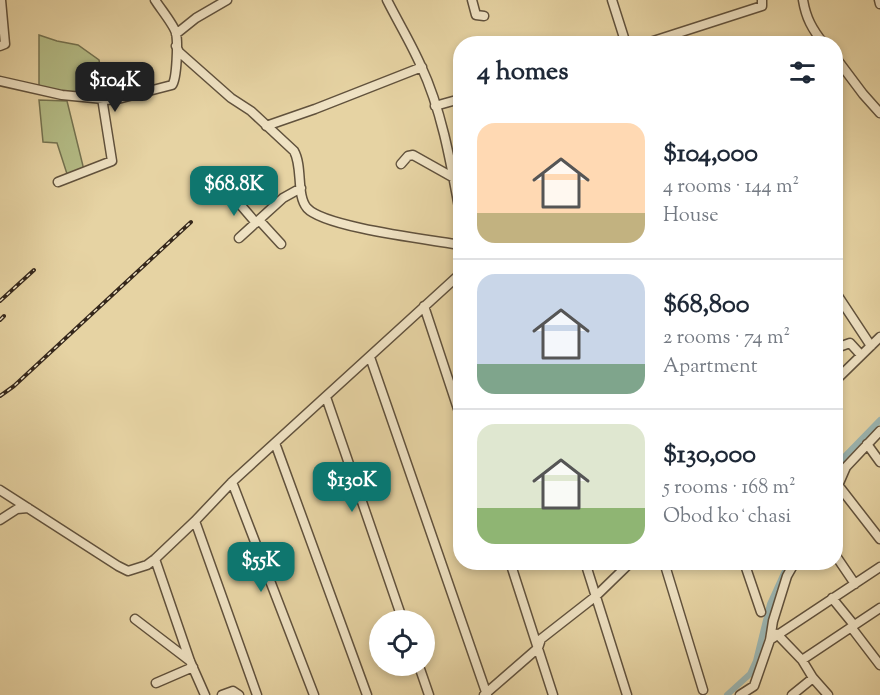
<!DOCTYPE html>
<html lang="en">
<head>
<meta charset="utf-8">
<style>
  :root { --surface:#fff; --page:#f6f6f7; --text:#1f2937; --muted:#747a83; --line:#e0e1e3; --accent:#0f766e }
  body { margin:0; font-family:"Sorts Mill Goudy",serif; background:var(--page); color:var(--text); height:100vh; display:flex; flex-direction:column; font-size:22px; white-space:nowrap }
  * { box-sizing:border-box; margin:0 }
  p { font-size:20px; color:var(--muted) }
  .icon { flex:none; width:33px; height:33px; fill:none; stroke:currentColor; stroke-width:2; stroke-linecap:round; stroke-linejoin:round }
  .map { position:relative; flex:1; overflow:hidden }
  .side { position:absolute; left:453px; top:36px; width:390px; height:534px; display:flex; flex-direction:column; background:var(--surface); border-radius:24px; box-shadow:0 3px 9px #0003 }
  .side>* { flex:none }
  .fabs { position:absolute; left:369px; top:610px; display:grid; gap:12px }
  .fabs a { display:grid; place-items:center; width:66px; height:66px; border-radius:50%; background:var(--surface); box-shadow:0 3px 9px #0003; font-size:30px }
  .price { position:absolute; translate:-50% -51px; padding:0 14px; border-radius:12px; background:var(--accent); color:#fff; font-size:20px; line-height:39px; filter:drop-shadow(0 2px 3px #0008) }
  .price::after { content:''; position:absolute; left:50%; top:36px; width:18px; height:14px; margin-left:-9px; background:inherit; clip-path:polygon(0 0,100% 0,50% 100%) }
  .price.current { background:#222; color:#fff }
  ul { padding:0; list-style:none }
  li { display:flex; align-items:center; gap:18px; height:150px; padding:0 24px }
  li+li { border-top:2px solid var(--line) }
  li span { display:grid; place-items:center; flex:none; width:168px; height:120px; border-radius:18px; color:#555 }
  li>.icon { margin-inline-start:auto }
  span .icon { width:72px; height:72px; fill:#fffc; stroke-width:1 }
  li b { font-size:26px }
  h2 { display:flex; justify-content:space-between; align-items:center; height:72px; padding:0 24px; font-size:26px }
  .map>svg:first-child { display:block }
  .green { fill:#b4bc86; stroke:#747250; stroke-width:1.5 }
  .lines { fill:none; stroke-linecap:round; stroke-linejoin:round }
  .canal { stroke:#9bb5b1; stroke-width:6 }
  .minor-casing { stroke:#61523d; stroke-width:11 }
  .minor { stroke:#efe2c3; stroke-width:8 }
  .rail-casing { stroke:#35271b; stroke-width:4 }
  .rail { stroke:#efe2c3; stroke-width:1.5; stroke-dasharray:4.5; stroke-linecap:butt }
</style>
</head>
<body>
<div class="map">
<svg width="880" height="695" viewBox="0 0 880 695">
  <rect width="100%" height="100%" fill="#e6d3a3"/>
  <filter id="stains"><feTurbulence type="fractalNoise" baseFrequency=".00333" numOctaves="4"/><feColorMatrix values="0 0 0 0 .2 0 0 0 0 .09 0 0 0 0 .02 0 0 0 .5 -.17"/></filter>
  <radialGradient id="worn" r=".72"><stop offset=".6" stop-color="#630" stop-opacity="0"/><stop offset="1" stop-color="#630" stop-opacity=".3"/></radialGradient>
  <path class="green" d="M39,35L57,41L78,45L99,60L105,96L60,92L39,86Z
    M39,100L67,101L84,170L68,177L57,143L43,142Z"/>
  <g class="lines">
    <path class="canal" d="M836,471L843,458L880,420
      M727,695L750,674L756,661L770,604L789,562"/>
    <defs>
      <path id="minor" d="M387,0C398,22 411,43 421,66C442,111 451,164 460,213
        M472,0L476,15L484,16
        M612,0L626,44
        M803,0C806,18 812,29 824,44
        M879,0L880,4
        M176,34L196,18L227,0
        M644,44L762,6V0
        M0,46L5,44L1,0
        M176,46L179,52L231,98L251,111L294,151C303,167 296,195 307,208C324,227 425,239 454,244L460,247
        M836,58L863,94L880,113
        M0,81L62,95L114,100L172,85C177,79 178,42 176,33C174,25 160,8 155,0
        M435,106L460,99
        M266,126L315,109L422,67
        M401,164L408,156L413,155L454,178L460,176
        M58,182L112,161L102,98
        M232,195L256,223
        M259,220L281,244
        M239,238L283,198L301,188
        M836,293L871,346
        M424,306L460,415
        M836,348L850,343L861,355
        M370,357L487,695
        M836,380L880,337
        M326,397L403,621
        M275,443L367,695
        M867,444L880,462
        M232,482L314,695
        M838,485L880,539
        M0,490L118,566L128,571L147,565L155,559L195,521L232,482L460,274
        M836,490L846,467L880,431
        M0,520L17,509L28,508
        M195,521L257,695
        M836,556L855,584
        M155,559L190,661L205,695
        M510,562L553,695
        M585,562L627,695
        M664,562L703,690
        M744,562L761,612
        M832,598L854,625
        M135,619L190,661
        M851,627L880,665
        M777,634L802,660L813,678L828,695
        M770,640L880,567
        M802,660L880,608
        M419,666L429,695
        M156,683L193,667
        M222,695L233,691L239,695
        M484,695L538,648L541,639L596,596L631,562
        M740,695L754,686L770,640L773,621L787,576L795,562
        M792,695L813,678"/>
    </defs>
    <use href="#minor" class="minor-casing"/>
    <use href="#minor" class="minor"/>
    <defs>
      <path id="rail" d="M0,301L34,270
        M0,320L4,316
        M0,396L14,386L191,222"/>
    </defs>
    <use href="#rail" class="rail-casing"/>
    <use href="#rail" class="rail"/>
  </g>
  <rect width="100%" height="100%" filter="url(#stains)"/>
  <rect width="100%" height="100%" fill="url(#worn)"/>
</svg>
<div class="fabs">
<a><svg class="icon" aria-label="locate" viewBox="0 0 24 24"><circle cx="12" cy="12" r="6"/><path d="M12 2v4M12 18v4M2 12h4M18 12h4"/></svg></a>
</div>
<b class="price current" style="left:115px;top:113px">$104K</b>
<b class="price" style="left:234px;top:217px">$68.8K</b>
<b class="price" style="left:352px;top:513px">$130K</b>
<b class="price" style="left:261px;top:593px">$55K</b>
<section class="side">
<h2>4 homes<svg class="icon" aria-label="filters" viewBox="0 0 24 24"><path d="M4 7h16M4 17h16"/><circle cx="9" cy="7" r="2"/><circle cx="15" cy="17" r="2"/></svg></h2>
<ul>
<li><span style="background:linear-gradient(#ffd9b3 75%,#c2b280 0)"><svg class="icon" aria-label="home" viewBox="0 0 24 24"><path d="M3 11l9-7 9 7M6 9v11h12V9"/></svg></span><div><b>$104,000</b><p>4 rooms · 144 m²</p><p>House</p></div></li>
<li><span style="background:linear-gradient(#c9d6e8 75%,#7fa58c 0)"><svg class="icon" aria-label="home" viewBox="0 0 24 24"><path d="M3 11l9-7 9 7M6 9v11h12V9"/></svg></span><div><b>$68,800</b><p>2 rooms · 74 m²</p><p>Apartment</p></div></li>
<li><span style="background:linear-gradient(#dfe7d0 70%,#8fb573 0)"><svg class="icon" aria-label="home" viewBox="0 0 24 24"><path d="M3 11l9-7 9 7M6 9v11h12V9"/></svg></span><div><b>$130,000</b><p>5 rooms · 168 m²</p><p>Obod koʻchasi</p></div></li>
</ul>
</section>
</div>
</body>
</html>
